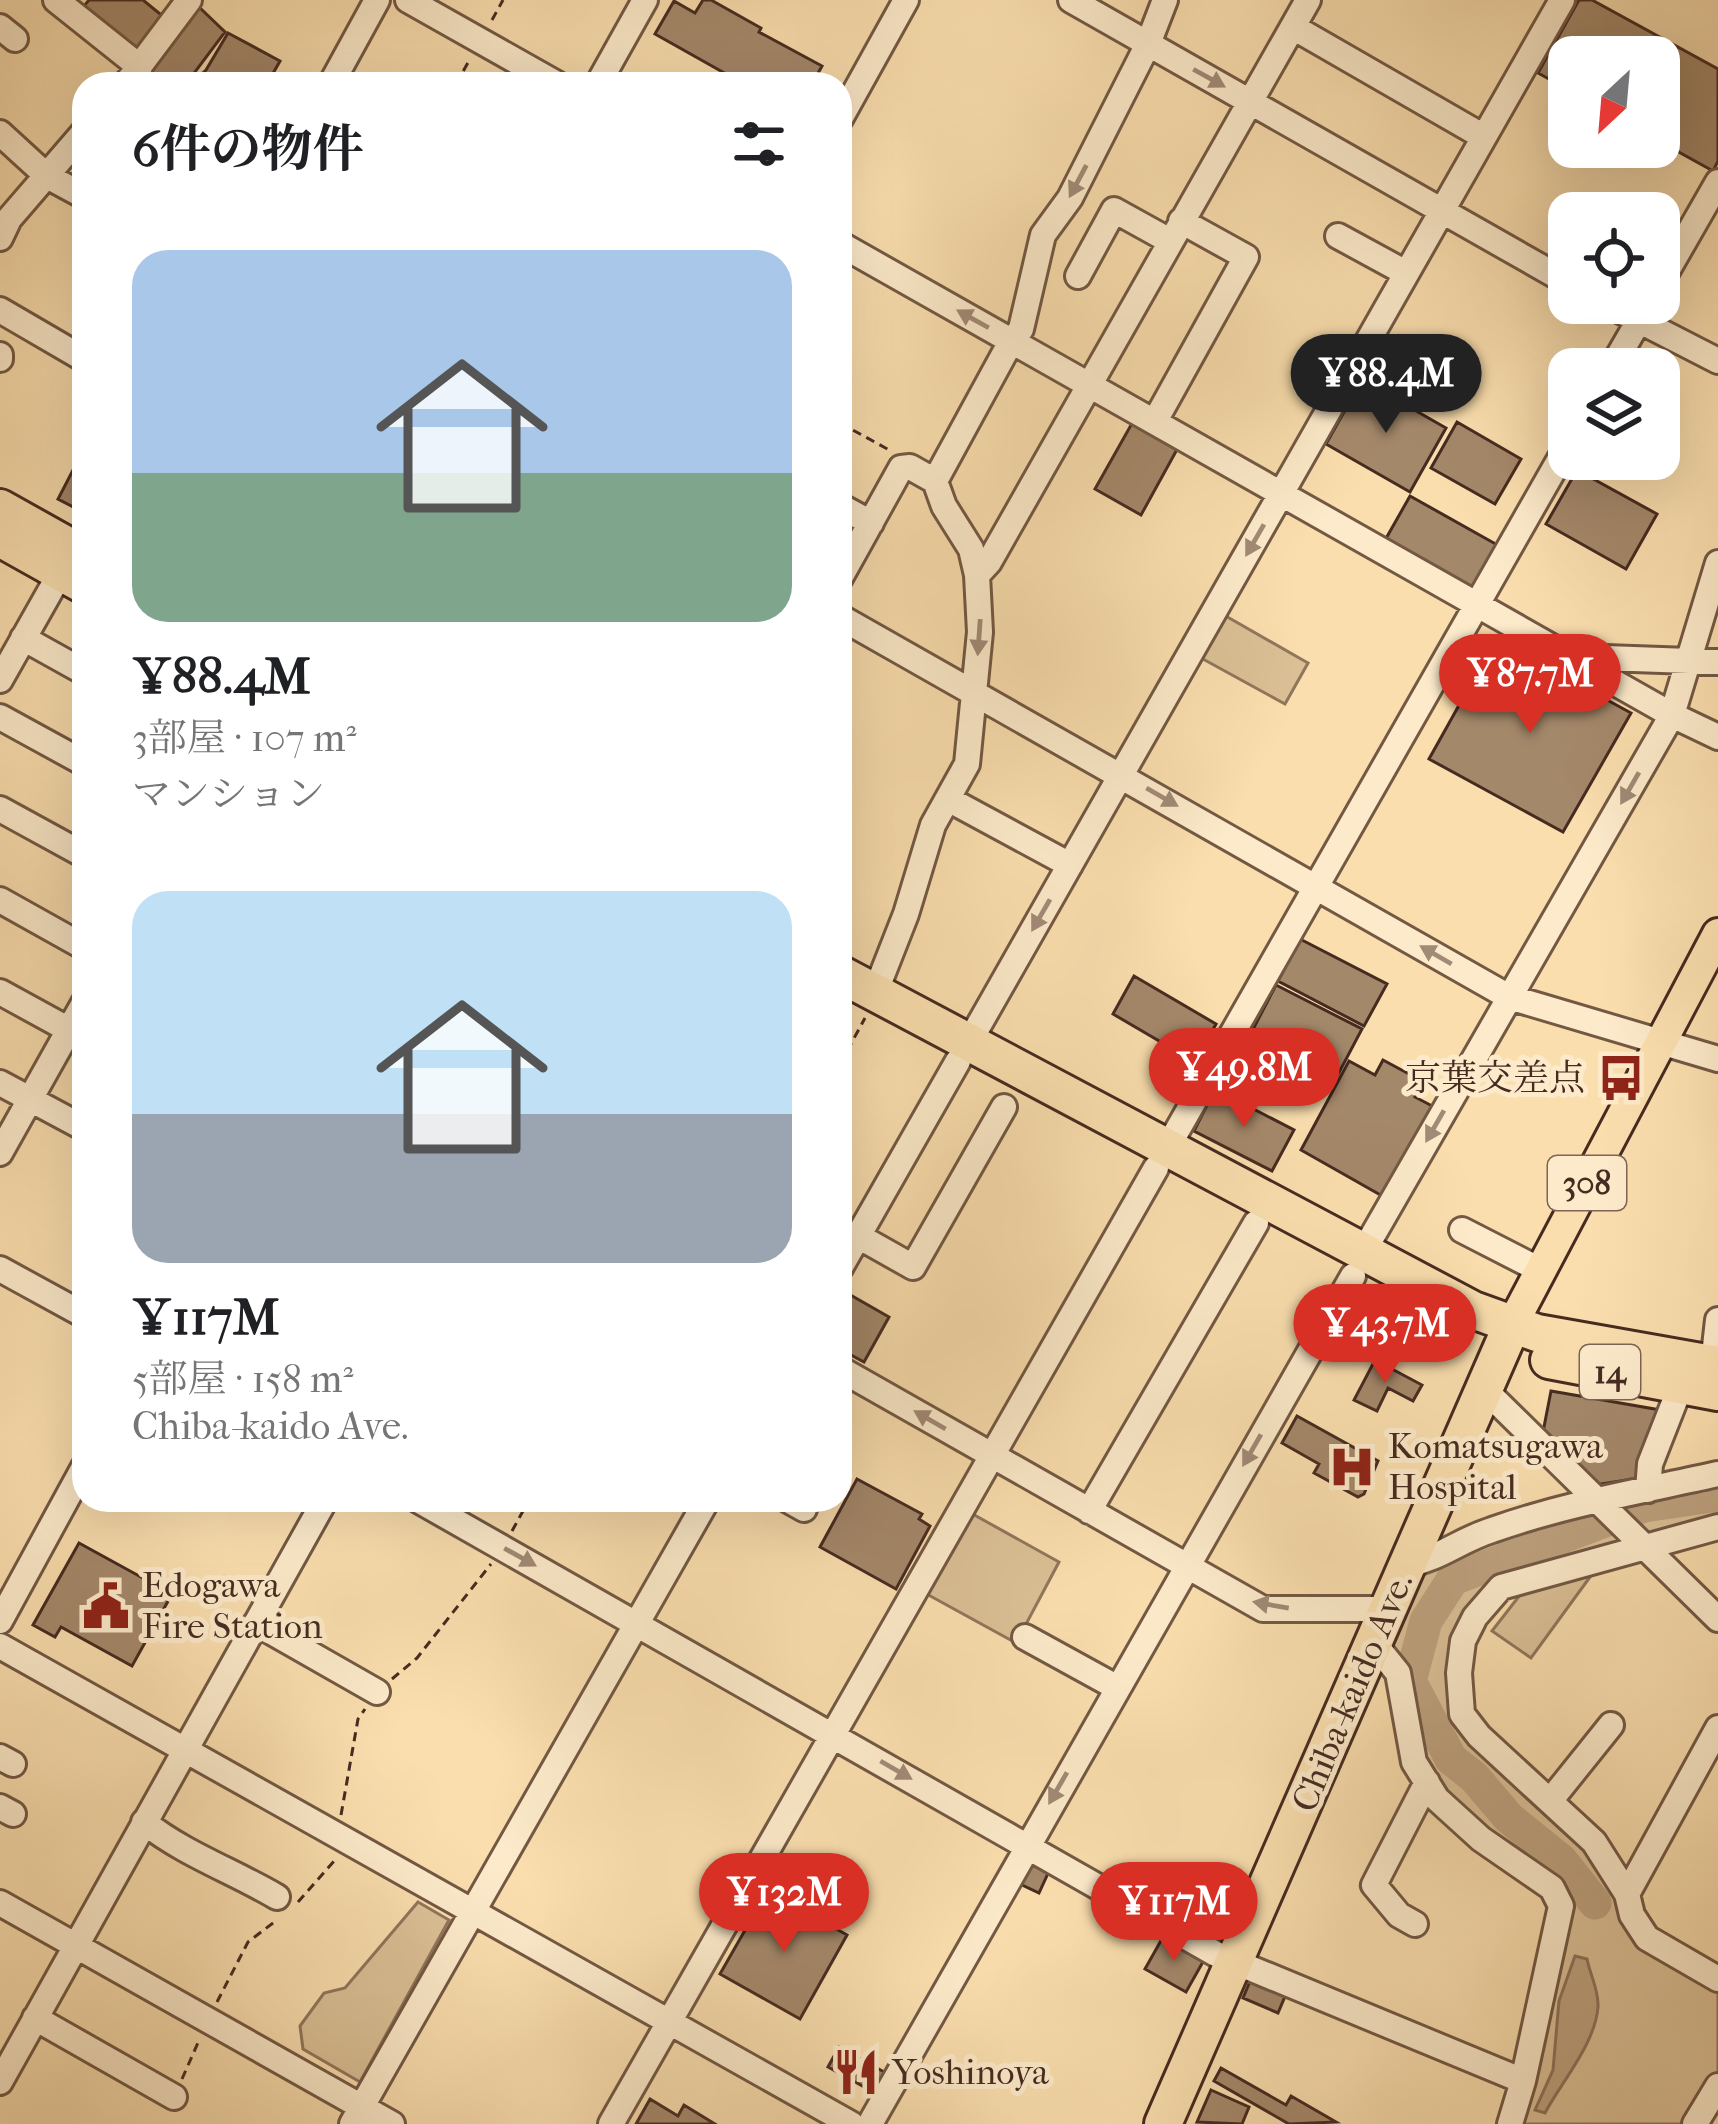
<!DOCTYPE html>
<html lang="ja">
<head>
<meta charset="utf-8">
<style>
  :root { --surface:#fff; --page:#f6f6f6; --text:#202124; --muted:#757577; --accent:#d93025 }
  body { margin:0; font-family:"IM FELL French Canon","Noto Serif JP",serif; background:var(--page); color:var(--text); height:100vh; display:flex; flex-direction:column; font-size:45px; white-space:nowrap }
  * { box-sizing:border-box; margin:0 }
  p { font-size:39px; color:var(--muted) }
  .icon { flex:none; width:66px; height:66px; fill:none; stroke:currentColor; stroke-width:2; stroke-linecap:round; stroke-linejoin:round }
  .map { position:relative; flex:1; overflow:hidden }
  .drawer { position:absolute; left:72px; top:72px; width:780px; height:1440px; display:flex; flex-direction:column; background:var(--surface); border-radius:36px; box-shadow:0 12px 48px #0002 }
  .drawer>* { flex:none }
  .needle { width:78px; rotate:206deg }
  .tools { position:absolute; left:1548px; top:36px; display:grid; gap:24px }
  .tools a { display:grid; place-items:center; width:132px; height:132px; border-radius:24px; background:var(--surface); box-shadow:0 12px 48px #0002; font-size:60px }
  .price { position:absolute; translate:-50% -102px; padding:0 27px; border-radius:42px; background:var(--accent); color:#fff; font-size:39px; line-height:78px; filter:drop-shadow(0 3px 6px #0008) }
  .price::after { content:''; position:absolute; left:50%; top:72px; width:36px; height:27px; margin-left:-18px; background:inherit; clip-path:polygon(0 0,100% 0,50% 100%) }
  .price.active { background:#222; color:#fff }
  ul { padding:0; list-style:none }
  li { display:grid; align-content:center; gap:24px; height:636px; padding:0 60px }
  li span { display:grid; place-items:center; height:372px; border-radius:36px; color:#555 }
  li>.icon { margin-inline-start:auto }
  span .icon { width:216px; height:216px; fill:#fffc; stroke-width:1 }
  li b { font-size:51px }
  h2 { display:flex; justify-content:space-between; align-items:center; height:144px; padding:0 60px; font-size:51px }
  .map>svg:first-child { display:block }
  .green { fill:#dbc096; stroke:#90765c; stroke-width:3 }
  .water { fill:#bda17e; stroke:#8d7259; stroke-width:3 }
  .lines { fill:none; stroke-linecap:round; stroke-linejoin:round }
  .river { stroke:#bda17e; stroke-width:33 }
  .building { fill:#a4886a; stroke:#462b21; stroke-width:3 }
  .minor-casing { stroke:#735844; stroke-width:30 }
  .major-casing { stroke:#462b21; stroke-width:36 }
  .highway-casing { stroke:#462b21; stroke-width:42 }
  .path { stroke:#462b21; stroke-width:3; stroke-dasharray:9 6; stroke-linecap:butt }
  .minor { stroke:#fceaca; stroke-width:24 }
  .major { stroke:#fadeae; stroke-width:30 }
  .highway { stroke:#fadeae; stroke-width:36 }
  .oneway { fill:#a18a76 }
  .labels { text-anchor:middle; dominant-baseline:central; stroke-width:10; stroke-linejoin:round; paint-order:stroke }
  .shield { fill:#fceaca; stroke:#7d6454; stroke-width:3 }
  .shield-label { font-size:33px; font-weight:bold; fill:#462b21 }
  .poi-label { font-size:36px; fill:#462b21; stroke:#fceaca; text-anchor:start }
  .street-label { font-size:36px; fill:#462b21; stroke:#fceaca }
</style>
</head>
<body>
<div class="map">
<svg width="1718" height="2124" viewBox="0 0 1718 2124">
  <rect width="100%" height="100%" fill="#fadeae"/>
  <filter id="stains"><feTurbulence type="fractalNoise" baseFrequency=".00167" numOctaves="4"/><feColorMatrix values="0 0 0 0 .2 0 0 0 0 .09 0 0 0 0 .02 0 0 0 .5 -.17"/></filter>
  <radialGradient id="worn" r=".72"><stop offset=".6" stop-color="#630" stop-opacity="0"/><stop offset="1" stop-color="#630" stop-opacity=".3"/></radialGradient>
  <path class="green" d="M1224,615L1308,663L1285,704L1201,658Z
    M1718,1474V1527L1523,1580L1475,1617L1462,1714L1594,1842L1632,1915L1718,1979V2086L1695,2124H1515L1561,1906L1437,1799L1398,1673L1373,1642L1407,1565L1487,1531Z
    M969,1512L1059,1562L1016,1643L923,1592Z
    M1598,1566L1531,1658L1492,1631L1527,1586Z
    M418,1902L449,1920L360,2082L303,2049L300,2026L324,1993L345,1988Z"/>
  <path class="water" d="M1575,1956L1587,1959C1590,1975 1599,1990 1598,2007C1595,2044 1562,2081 1545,2113L1535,2110L1553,2070L1559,2001Z"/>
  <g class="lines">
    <path class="river" d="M1595,1903L1561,1860L1509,1818L1474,1777L1451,1759L1410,1681L1426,1621L1453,1579L1644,1506L1718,1495"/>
  </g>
  <path class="building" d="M89,0H143L165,18L133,58L78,13Z
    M703,0H711L761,28L759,32L822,66L812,84H744L655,34L674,1L695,13Z
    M1579,0H1592L1718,69V161L1713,171L1659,141V57H1569V90L1538,73Z
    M199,7L225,32L186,84L139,82Z
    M228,33L280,61L267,84H191L206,70Z
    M1362,380L1446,428L1410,492L1326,444Z
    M1135,418L1180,444L1141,515L1095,489Z
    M1457,422L1521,459L1495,504L1431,468Z
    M73,470L84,476L81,511L58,499Z
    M1577,470L1657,514L1626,569L1546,524Z
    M1410,496L1501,547L1475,594L1384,542Z
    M1496,639L1631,713L1563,832L1429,759Z
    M1300,939L1387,984L1364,1026L1278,981Z
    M1134,976L1216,1024L1195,1062L1113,1014Z
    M1276,985L1362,1029L1334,1082L1249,1037Z
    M1383,1060L1424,1082L1415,1097L1436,1108L1384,1197L1301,1150L1349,1061L1375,1075Z
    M1215,1089L1294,1130L1272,1171L1194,1131Z
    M840,1289L889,1317L864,1362L840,1349Z
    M1375,1360L1422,1385L1413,1401L1388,1388L1377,1411L1354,1400Z
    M1551,1391L1666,1411L1640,1478L1595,1485L1543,1432Z
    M1297,1416L1378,1461L1364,1494L1358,1497L1314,1473L1319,1464L1282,1443Z
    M857,1479L922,1514L919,1519L930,1526L896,1589L820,1547Z
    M79,1543L172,1594L132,1666L61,1627L55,1637L33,1625Z
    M1034,1861L1050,1869L1039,1893L1018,1883Z
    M768,1890L847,1935L800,2019L720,1974Z
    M1163,1937L1204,1960L1186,1992L1145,1969Z
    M1251,1979L1286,1994L1278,2013L1243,1998Z
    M839,2047L886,2073L875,2093L828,2067Z
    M1221,2068L1286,2105L1291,2096L1336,2122L1289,2124L1214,2081Z
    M1211,2090L1249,2107L1242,2124L1197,2122Z
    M650,2099L678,2116L684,2105L715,2124H636Z"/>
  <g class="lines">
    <defs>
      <path id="minor" d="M56,0L140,67
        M408,0L557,84
        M1071,0L1569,283
        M0,27L15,39
        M1293,27L1484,137
        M126,84L189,0
        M331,84L377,0
        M598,84L645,0
        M840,119L906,0
        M0,133L47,176L84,196
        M1338,236L1406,273
        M0,238L9,219L84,132
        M840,244L1672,715L1718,737
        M1078,276L1114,210L1170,241
        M1659,285L1718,182
        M1605,303L1718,361
        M0,310L84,359
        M0,355V359
        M1611,369L1649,303
        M1155,421L1246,257L1181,221
        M840,506L871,523
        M977,575L989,562L1308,0
        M840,578L901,468L910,467L935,481
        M840,617L1509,997L1718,1059
        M23,638L84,672
        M1577,657L1718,662
        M0,680L61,572
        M0,717L84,763
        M948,799L1070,865
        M0,809L84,855
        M0,900L84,947
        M0,992L84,1038
        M875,993L906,914L933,825L967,764L980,632L977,575L971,549L944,506L935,481L1008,347L1021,329L1043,235L1070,198L1148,44L1165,0
        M968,1044L1562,0
        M0,1083L84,1128
        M1166,1150L1569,443
        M0,1153L84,1003
        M1462,1230L1540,1270
        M858,1236L913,1267L1004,1107
        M1362,1254L1672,715L1718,563
        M840,1268L958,1061
        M0,1269L84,1315
        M1713,1364L1718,1320
        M840,1369L1263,1609H1387
        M1484,1389L1718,1619
        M1648,1490L1650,1464L1681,1385
        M418,1500L1216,1954L1523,2081
        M788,1500L804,1509
        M1089,1511L1256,1223
        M1718,1527L1501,1587L1475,1617L1463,1641L1459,1673L1462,1714L1479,1736L1594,1842L1627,1894L1632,1915L1647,1938L1718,1979
        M1407,1565C1441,1558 1460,1540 1492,1530C1565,1504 1642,1491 1718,1474
        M0,1621L84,1467
        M256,1623L377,1692
        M1025,1637L1116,1687
        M1373,1642L1398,1673L1414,1762L1437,1799L1481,1839L1552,1888L1561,1906L1523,2081L1510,2124
        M0,1646L851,2124
        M0,1757L13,1764
        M1550,1801L1611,1725
        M0,1807L13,1814
        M144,1822C184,1854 233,1871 277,1897
        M1627,1894L1718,1728
        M0,1903L392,2124
        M1415,1924L1399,1915L1374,1885L1427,1782
        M35,2018L174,2097
        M0,2082L325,1500
        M352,2124L707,1500
        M611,2124L1156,1168
        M870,2124L1353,1276
        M1695,2124L1718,2086"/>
      <path id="major" d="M1512,1325L1718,934"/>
      <path id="highway" d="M0,508L84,555
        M0,538L84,585
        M840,974L1473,1310L1537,1333L1718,1365
        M1549,1360L1718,1392
        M1163,2124L1512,1325"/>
    </defs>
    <use href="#minor" class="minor-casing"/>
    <use href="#major" class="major-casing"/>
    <use href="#highway" class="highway-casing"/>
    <path class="path" d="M492,20L503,0
      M456,84L470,59
      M840,423L891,451
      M840,1064L865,1018
      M512,1531L529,1500
      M392,1679L417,1658L491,1564
      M341,1815L358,1719L365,1709
      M298,1902L335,1860
      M217,2002L248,1942L277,1920
      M182,2079L200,2038"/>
    <use href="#minor" class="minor"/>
    <use href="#major" class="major"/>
    <use href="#highway" class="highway"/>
  </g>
  <defs><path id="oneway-solid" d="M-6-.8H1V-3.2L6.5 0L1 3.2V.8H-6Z" transform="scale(3)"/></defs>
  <g class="oneway">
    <use href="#oneway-solid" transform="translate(1209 78) rotate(29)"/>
    <use href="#oneway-solid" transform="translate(1078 181) rotate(118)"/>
    <use href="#oneway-solid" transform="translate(973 319) rotate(-151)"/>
    <use href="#oneway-solid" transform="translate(1255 540) rotate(120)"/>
    <use href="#oneway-solid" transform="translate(979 637) rotate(94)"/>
    <use href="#oneway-solid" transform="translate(1630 788) rotate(120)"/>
    <use href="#oneway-solid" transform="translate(1162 797) rotate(30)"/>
    <use href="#oneway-solid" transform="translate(1041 915) rotate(120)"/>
    <use href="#oneway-solid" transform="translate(1436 955) rotate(-150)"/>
    <use href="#oneway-solid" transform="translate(1435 1126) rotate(120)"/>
    <use href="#oneway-solid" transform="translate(930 1420) rotate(-150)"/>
    <use href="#oneway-solid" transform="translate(1252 1450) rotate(120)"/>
    <use href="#oneway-solid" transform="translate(520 1557) rotate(29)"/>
    <use href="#oneway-solid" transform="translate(1271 1605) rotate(-170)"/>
    <use href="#oneway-solid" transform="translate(896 1770) rotate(30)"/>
    <use href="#oneway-solid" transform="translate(1058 1788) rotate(120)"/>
  </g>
  <defs>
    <symbol id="bus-bare" viewBox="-9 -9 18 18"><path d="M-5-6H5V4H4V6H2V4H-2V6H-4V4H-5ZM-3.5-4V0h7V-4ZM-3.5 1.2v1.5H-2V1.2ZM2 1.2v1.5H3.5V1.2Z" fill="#8f2418" stroke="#fceaca" stroke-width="2.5" paint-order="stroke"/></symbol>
    <symbol id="hospital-bare" viewBox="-9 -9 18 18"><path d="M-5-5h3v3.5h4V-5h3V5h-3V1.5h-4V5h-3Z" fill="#8f2418" stroke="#fceaca" stroke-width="2.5" paint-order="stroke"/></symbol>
    <symbol id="civic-bare" viewBox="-9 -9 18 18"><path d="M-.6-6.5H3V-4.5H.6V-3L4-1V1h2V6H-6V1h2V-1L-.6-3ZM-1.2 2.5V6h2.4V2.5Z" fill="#8f2418" stroke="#fceaca" stroke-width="2.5" paint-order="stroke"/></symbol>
    <symbol id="restaurant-bare" viewBox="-9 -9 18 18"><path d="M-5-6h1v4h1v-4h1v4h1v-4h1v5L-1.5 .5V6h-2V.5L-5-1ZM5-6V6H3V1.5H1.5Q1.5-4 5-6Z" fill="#8f2418" stroke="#fceaca" stroke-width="2.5" paint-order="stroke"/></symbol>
  </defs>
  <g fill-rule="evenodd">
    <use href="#bus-bare" x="1588" y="1045" width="66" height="66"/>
    <use href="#hospital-bare" x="1319" y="1434" width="66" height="66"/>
    <use href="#civic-bare" x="73" y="1573" width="66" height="66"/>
    <use href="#restaurant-bare" x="823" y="2039" width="66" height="66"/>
  </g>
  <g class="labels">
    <g class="shield">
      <rect x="1548" y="1156" width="78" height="54" rx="9"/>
      <rect x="1580" y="1345" width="60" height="54" rx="9"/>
    </g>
    <g class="shield-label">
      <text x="1587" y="1183">308</text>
      <text x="1610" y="1372">14</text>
    </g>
    <g class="poi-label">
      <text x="1585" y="1078" text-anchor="end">京葉交差点</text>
      <text x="1388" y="1446">Komatsugawa<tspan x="1388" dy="41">Hospital</tspan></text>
      <text x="142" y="1585">Edogawa<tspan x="142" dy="41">Fire Station</tspan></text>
      <text x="892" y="2072">Yoshinoya</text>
    </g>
    <g class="street-label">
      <text transform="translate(1352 1692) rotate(-67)">Chiba-kaido Ave.</text>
    </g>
  </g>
  <rect width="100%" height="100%" filter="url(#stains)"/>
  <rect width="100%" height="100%" fill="url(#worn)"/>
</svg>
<div class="tools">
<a><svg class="needle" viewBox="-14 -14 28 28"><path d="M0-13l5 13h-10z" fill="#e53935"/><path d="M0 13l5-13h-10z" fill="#757577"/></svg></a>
<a><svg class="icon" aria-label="locate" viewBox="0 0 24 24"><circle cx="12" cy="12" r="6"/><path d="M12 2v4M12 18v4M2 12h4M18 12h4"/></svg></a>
<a><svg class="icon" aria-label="layers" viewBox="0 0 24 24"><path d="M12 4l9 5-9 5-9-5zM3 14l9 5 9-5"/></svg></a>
</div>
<b class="price active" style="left:1386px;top:436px">¥88.4M</b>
<b class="price" style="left:1530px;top:736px">¥87.7M</b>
<b class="price" style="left:1244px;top:1130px">¥49.8M</b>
<b class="price" style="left:1385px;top:1386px">¥43.7M</b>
<b class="price" style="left:784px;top:1955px">¥132M</b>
<b class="price" style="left:1174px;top:1964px">¥117M</b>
<section class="drawer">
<h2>6件の物件<svg class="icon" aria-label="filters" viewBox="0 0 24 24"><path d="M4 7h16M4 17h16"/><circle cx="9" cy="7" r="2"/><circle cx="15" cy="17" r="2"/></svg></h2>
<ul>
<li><span style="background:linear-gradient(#a9c7e8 60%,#7fa58c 0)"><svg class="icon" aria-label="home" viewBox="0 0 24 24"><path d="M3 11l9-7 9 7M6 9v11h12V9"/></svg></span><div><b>¥88.4M</b><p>3部屋 · 107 m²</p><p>マンション</p></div></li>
<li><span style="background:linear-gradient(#bfe0f5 60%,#9aa5b1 0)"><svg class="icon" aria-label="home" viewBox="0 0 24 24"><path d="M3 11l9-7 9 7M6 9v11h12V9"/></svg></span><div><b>¥117M</b><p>5部屋 · 158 m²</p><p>Chiba-kaido Ave.</p></div></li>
</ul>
</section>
</div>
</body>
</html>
